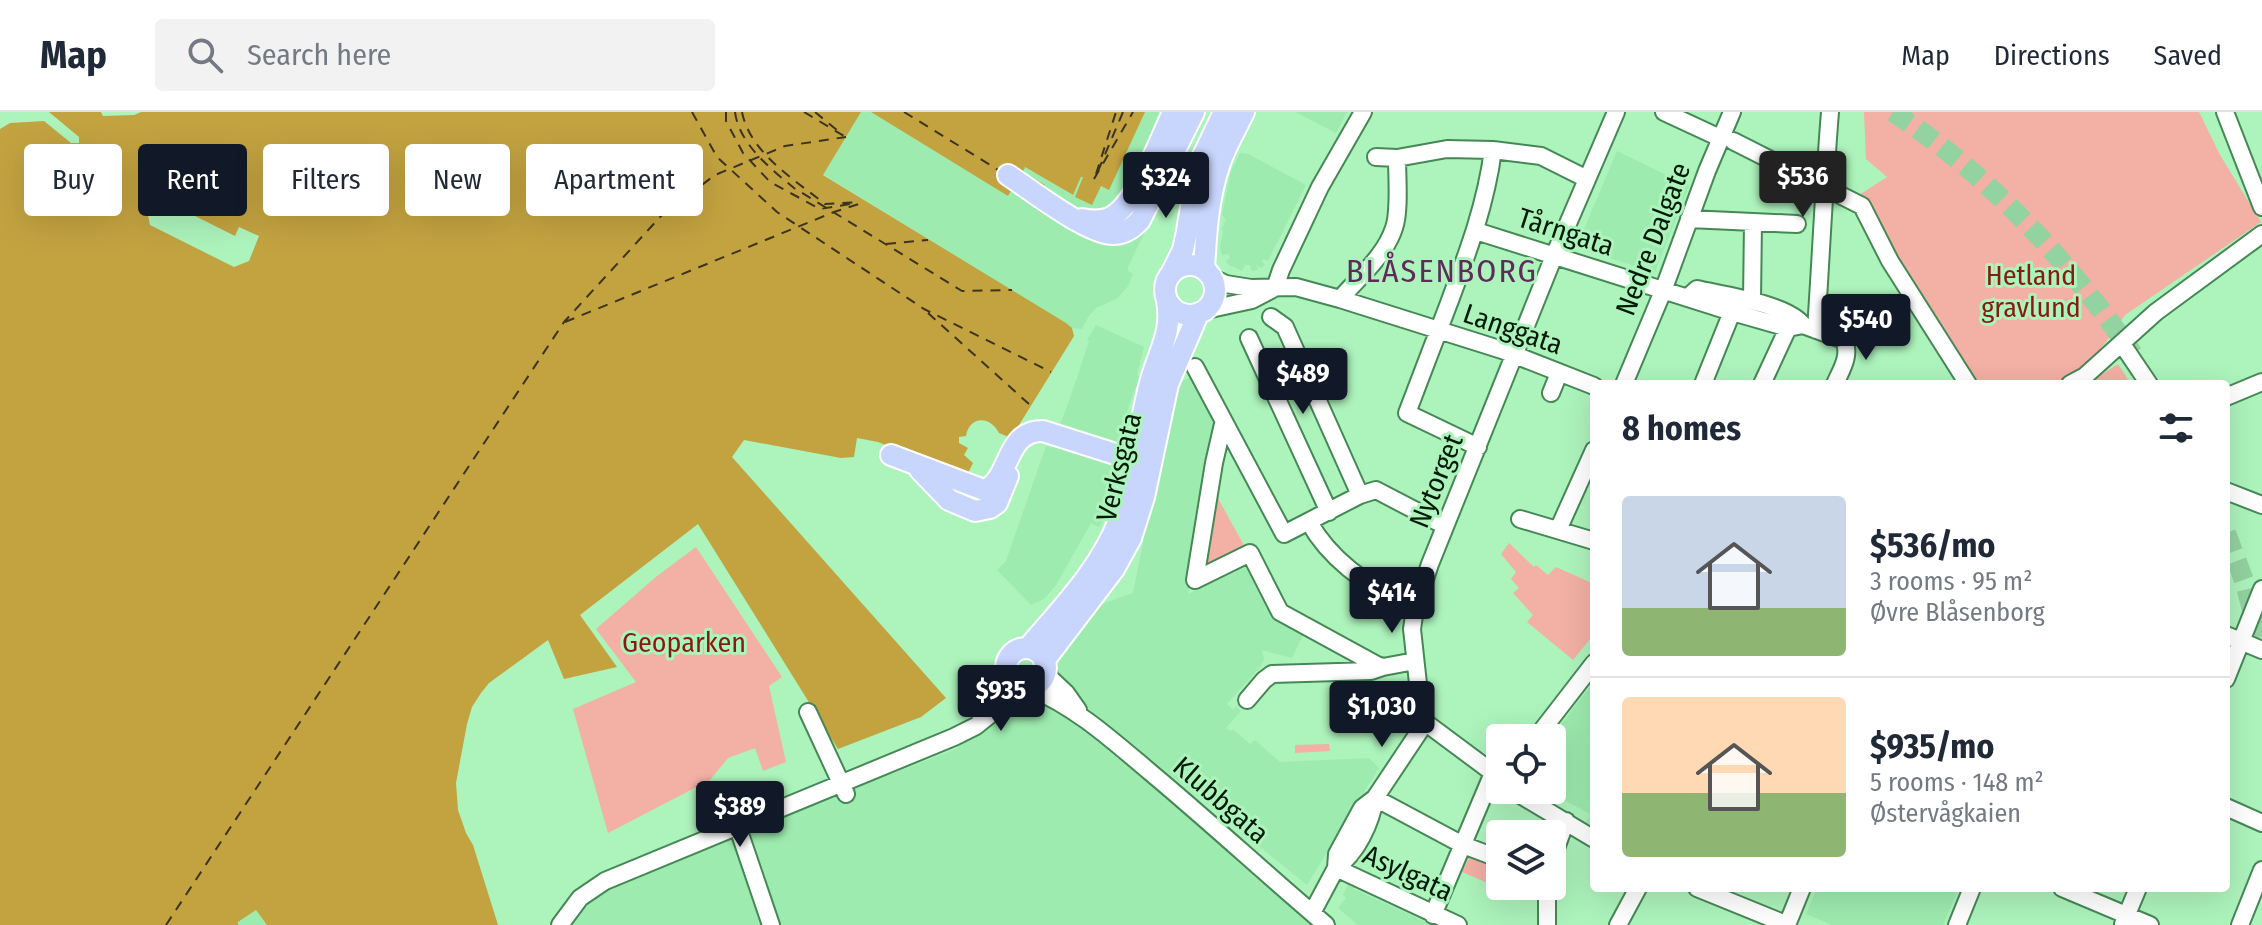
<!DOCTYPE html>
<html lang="en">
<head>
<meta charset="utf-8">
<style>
  :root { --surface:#fff; --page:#f2f2f3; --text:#1f2937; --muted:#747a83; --line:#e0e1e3; --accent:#111827 }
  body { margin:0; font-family:"Fira Sans Condensed",sans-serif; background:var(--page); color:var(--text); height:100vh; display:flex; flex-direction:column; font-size:30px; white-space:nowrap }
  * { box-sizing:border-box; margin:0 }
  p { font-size:26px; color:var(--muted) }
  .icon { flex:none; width:44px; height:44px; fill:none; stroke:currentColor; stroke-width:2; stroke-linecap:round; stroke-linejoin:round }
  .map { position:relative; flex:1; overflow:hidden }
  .panel { position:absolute; left:1590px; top:268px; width:640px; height:512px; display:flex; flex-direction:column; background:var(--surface); border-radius:8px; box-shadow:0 8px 32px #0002 }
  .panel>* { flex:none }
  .top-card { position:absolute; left:24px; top:32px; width:760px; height:72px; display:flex; gap:16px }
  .buttons { position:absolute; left:1486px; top:612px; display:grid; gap:16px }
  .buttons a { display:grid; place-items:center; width:80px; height:80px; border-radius:8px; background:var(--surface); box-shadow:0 8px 32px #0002; font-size:40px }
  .price { position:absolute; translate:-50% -68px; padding:0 18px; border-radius:8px; background:var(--accent); color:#fff; font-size:26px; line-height:52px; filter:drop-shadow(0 2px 4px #0008) }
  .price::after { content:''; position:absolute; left:50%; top:48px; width:24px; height:18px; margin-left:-12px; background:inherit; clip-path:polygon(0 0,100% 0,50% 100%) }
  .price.selected { background:#222; color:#fff }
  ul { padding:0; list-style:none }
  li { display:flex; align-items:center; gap:24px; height:200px; padding:0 32px }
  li+li { border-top:2px solid var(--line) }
  li span { display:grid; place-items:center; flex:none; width:224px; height:160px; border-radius:8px; color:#555 }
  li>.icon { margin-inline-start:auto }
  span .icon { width:96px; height:96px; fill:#fffc; stroke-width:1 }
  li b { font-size:34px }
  h2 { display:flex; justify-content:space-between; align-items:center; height:96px; padding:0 32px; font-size:34px }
  .tag { padding:0 28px; border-radius:8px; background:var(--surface); box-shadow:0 8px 32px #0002; font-size:28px; line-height:72px }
  .tag.selected { background:var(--accent); color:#fff }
  header { display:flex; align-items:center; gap:48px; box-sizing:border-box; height:112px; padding:0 40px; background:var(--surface); border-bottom:2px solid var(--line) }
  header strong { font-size:38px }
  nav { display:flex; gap:44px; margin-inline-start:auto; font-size:28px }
  .search { width:560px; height:72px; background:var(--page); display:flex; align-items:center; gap:20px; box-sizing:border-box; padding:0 28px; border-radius:8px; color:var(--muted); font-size:30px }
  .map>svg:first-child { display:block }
  .built { fill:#9debaf }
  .green { fill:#f3b0a4 }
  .water { fill:#c3a340; fill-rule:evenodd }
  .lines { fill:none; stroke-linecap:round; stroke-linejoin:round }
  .ferry { stroke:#3c341e; stroke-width:2; stroke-dasharray:10 8; stroke-linecap:butt }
  .major-tunnel { stroke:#93d2a1; stroke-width:20; stroke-dasharray:20 10; stroke-linecap:butt }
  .minor-casing { stroke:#458856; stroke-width:20 }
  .major-casing { stroke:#fff; stroke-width:24 }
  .minor { stroke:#fff; stroke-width:16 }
  .major { stroke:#c8d5fc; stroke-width:20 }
  .labels { text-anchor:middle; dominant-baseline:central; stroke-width:6; stroke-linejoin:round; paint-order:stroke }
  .street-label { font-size:28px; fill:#001a07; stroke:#adf3bc }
  .park-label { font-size:28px; fill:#881b0f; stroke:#adf3bc }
  .quarter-label { font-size:32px; letter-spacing:2px; fill:#5e2b5a; stroke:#adf3bc }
</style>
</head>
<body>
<header>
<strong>Map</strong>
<div class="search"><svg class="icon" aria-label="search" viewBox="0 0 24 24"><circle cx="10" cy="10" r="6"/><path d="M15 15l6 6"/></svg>Search here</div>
<nav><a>Map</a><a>Directions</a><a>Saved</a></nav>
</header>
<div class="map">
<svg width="2262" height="813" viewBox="0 0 2262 813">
  <rect width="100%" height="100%" fill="#adf3bc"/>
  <path class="built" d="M861,0H871L1007,83L1010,79L1002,72L1025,55L1072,83L1082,64L1084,66L1078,79L1100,73L1108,77L1145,0H1202L1128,155V159L1133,162L1128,174L1118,186L1096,196L1088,205L1082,217L1072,216L823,62Z
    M1295,0H1347L1336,21Z
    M1617,39L1689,74L1655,160L1576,136Z
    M1240,41L1248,42L1306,73L1268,149L1263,147L1262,149L1265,153L1260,156L1256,152L1258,158L1252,159L1250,153H1245L1242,159L1229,153L1226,150L1230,145L1228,142L1222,143L1220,136L1223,119L1221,118L1226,108L1222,103L1231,59Z
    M1096,213L1144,235L1137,263L1140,264L1125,305L1127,306L1107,371L1113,374V376L1100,416L1091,411L1056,473L1044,487L1031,493L997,458L1006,449L1046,334L1052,336L1078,263L1089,229L1087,228Z
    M1193,264L1217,305L1188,482L1246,455L1273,504L1304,521L1292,546L1262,538L1264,547L1261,554L1227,592L1233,598L1236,594L1241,599L1226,616L1230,619L1233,617L1250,632L1255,628L1280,650L1369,646L1379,656L1307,773L1048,564L1049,552L1099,493L1133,481L1175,272Z
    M1594,569V715L1586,711L1590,702L1545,678H1552L1551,626Z
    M1034,585L1081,603L1326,813H569L590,784L748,717L954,638Z
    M1348,771L1355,774L1354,777L1428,811L1429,809L1438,813H1358L1338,796L1346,786L1343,783Z
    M1817,776H1959L1943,813H1832L1806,802Z
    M256,798L267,813H238L237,811Z"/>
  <path class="green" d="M1864,0H2199L2220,43L2261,110L2125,203L2093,248L2065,268L2053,272H1979L1859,83L1887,65L1866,47Z
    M2118,252L2131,272H2087Z
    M1215,381L1246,437L1213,454L1208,453L1205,443Z
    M1509,431L1534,455L1536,453L1548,463L1556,455L1594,472V528L1590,527L1573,548L1527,510L1533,503L1513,481L1519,476L1511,467L1516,460L1501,442Z
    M696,435L782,565L769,574L786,650L763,659L755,636L728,646L710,668L608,721L573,597L636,570L596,517L657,464Z
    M1329,632L1330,639L1295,641V633Z
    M1470,744L1495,755L1488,771L1462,760Z"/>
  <path class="water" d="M49,0H101L103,4L134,3L141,0H861L823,63L1066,211L1072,216L1074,224L1011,326L999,321C990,303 969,304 966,324L959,325V331L968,336L964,343L973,351L968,361L958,362L878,330L857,326L854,345L841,346L744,328L732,345L946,586L921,605L838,637L698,412L580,503L617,555L564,567L548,528L489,571L481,581L472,595L467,612L456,671L458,698L466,721L473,733L498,813H267L256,798L238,810V813H0V17L10,11L44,9L71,31H79V25ZM164,77L167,90L235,124L239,115L259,124L249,149L234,155L150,113L144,82Z
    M871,0H1145L1109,78L1101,74L1092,93L1075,85L1083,65H1081L1073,83L1025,55L1023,60L1045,73L1032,93L1011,79L1008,84Z"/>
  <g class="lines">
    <path class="ferry" d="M692,0L717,45L777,100L924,197L1051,260
      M726,0V9L743,41L770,70L820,97L856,91
      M735,0C739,32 771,57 794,76L962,179L1012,178
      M742,0C750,41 795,68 825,92L860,90
      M804,0L844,24
      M815,0L838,19
      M904,0L1000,59
      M1098,59L1123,0
      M1096,62L1116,0
      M1094,67L1133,0
      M886,132L928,128
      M928,201L1030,293
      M565,210L834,100L865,90
      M166,813L564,210L661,104L715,63L785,34L846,25"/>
    <path class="major-tunnel" d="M1893,0C1989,63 2068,148 2133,242
      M2226,421L2245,471L2262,536"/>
    <defs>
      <path id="minor" d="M1664,0L1720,26
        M2225,0L2262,95
        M1733,29L1862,94L1890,149L1968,272
        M1376,45L1397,46L1447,37L1493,38L1541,44L1587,67
        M1689,107L1797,112
        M1476,119L1732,200L1788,216L1803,213L1844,228C1851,244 1841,258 1835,272
        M1213,166L1226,172L1251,176L1296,175L1340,187L1502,238L1594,274
        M1275,176L1281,158L1320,75L1363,0
        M1687,186L1697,177C1723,183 1788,192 1803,213
        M1340,187C1359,165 1385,144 1394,116C1400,99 1397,65 1397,46
        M1752,189L1753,110
        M1206,198L1252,188L1273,177
        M1271,205L1285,215L1360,383
        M1816,218C1821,145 1824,73 1830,0
        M1249,226L1329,400
        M2122,232L2149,272
        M1195,255L1284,422L1360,383L1376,378L1445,414
        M1624,272L1663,179L1707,59L1732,0
        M1703,272L1732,200
        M1762,272L1788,216
        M2070,272L2085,264L2156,200L2262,122
        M1551,281L1559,261
        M2226,285L2262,270
        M1478,335L1407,301C1421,265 1435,228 1449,191C1468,140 1486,92 1493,38
        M2226,379L2262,393
        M1520,407L1594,429
        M1309,410C1331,450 1374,478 1415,497
        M1558,418L1594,338
        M1195,468L1250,441L1280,500L1377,553L1383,555L1415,549
        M1195,468L1214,351L1223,312
        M2226,523L2262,538
        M1046,556L1050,566L1066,581L1078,598
        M2226,567L2262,477
        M1030,576C1076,595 1112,628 1150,660C1210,710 1267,763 1326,813
        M1247,588L1264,568L1272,562L1371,559L1383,555
        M808,600L846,682
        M980,603L998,581L1006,560
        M1536,626L1594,551
        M1500,666L1422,608L1412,517L1415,497L1430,452L1554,144L1616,0
        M1512,678L1594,727
        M1375,686L1463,733L1500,747
        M2226,695L2262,711
        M738,716L771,813
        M1552,747L1566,709
        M1336,756L1458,813
        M1336,756C1357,741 1371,711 1375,686
        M1697,776L1788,813
        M2062,776L2150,813
        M1312,801L1336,756L1337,742L1362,696L1375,686L1425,611
        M1433,803L1493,661
        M2123,812L2138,776
        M560,813L580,786L605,769L954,625L976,614L1017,581L1027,576
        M1547,813V774
        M1618,813L1638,776
        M1787,813L1802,776
        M1957,813L1972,776
        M2240,813L2262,758"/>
      <path id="major" d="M1008,63C1031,78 1087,122 1113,122C1124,122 1132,117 1140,108L1194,0
        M1082,107C1092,109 1103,110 1113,104C1137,90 1161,26 1173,0
        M1165 178a25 25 0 1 1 50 0a25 25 0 1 1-50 0Z
        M1204,157C1206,122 1208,85 1220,51C1226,33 1236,17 1244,0
        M1172,160L1183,138L1186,124L1195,73L1201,48L1224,0
        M891,343L984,378C1011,369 1004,318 1043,319L1134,348
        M920,358L949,388L975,399L990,396L997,391L1008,364
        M1028,536C1061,497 1101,456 1119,408C1135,364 1138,316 1150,271C1158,241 1173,220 1167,189
        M1006 556a20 20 0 1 1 40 0a20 20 0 1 1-40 0Z
        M1044,549L1114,457L1131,426L1144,385L1168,272L1198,202"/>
    </defs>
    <use href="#minor" class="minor-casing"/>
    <use href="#major" class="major-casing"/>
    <use href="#minor" class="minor"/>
    <use href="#major" class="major"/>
  </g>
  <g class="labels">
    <g class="street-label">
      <text transform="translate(1566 120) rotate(18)">Tårngata</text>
      <text transform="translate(1653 127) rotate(-69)">Nedre Dalgate</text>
      <text transform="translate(1513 217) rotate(19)">Langgata</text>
      <text transform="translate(1119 355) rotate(-76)">Verksgata</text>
      <text transform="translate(1436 369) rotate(-68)">Nytorget</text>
      <text transform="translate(1221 688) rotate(41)">Klubbgata</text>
      <text transform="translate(1408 761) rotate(25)">Asylgata</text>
    </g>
    <g class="park-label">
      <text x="2031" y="163">Hetland<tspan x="2031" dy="32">gravlund</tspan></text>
      <text x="684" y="530">Geoparken</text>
    </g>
    <g class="quarter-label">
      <text x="1442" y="159">BLÅSENBORG</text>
    </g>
  </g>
</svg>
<div class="buttons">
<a><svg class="icon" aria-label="locate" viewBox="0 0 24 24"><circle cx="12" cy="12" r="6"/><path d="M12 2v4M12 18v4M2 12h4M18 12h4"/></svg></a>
<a><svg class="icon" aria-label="layers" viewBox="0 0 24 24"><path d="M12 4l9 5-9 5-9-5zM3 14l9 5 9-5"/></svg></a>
</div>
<b class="price selected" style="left:1803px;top:107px">$536</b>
<b class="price" style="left:1166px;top:108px">$324</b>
<b class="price" style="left:1866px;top:250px">$540</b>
<b class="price" style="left:1303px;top:304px">$489</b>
<b class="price" style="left:1392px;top:523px">$414</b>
<b class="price" style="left:1001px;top:621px">$935</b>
<b class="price" style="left:1382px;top:637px">$1,030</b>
<b class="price" style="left:740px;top:737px">$389</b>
<div class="top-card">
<a class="tag">Buy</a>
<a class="tag selected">Rent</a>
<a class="tag">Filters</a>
<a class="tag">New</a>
<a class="tag">Apartment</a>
</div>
<section class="panel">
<h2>8 homes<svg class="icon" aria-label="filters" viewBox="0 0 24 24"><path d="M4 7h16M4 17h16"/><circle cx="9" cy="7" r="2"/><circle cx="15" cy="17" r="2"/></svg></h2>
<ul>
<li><span style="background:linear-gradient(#c9d6e8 70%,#8fb573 0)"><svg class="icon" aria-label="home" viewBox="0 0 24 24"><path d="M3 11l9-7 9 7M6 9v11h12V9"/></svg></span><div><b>$536/mo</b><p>3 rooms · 95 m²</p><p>Øvre Blåsenborg</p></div></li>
<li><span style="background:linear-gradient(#ffd9b3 60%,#8fb573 0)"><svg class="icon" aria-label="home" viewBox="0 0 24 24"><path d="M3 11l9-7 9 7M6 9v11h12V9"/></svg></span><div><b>$935/mo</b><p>5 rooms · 148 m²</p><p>Østervågkaien</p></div></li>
</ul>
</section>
</div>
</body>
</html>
